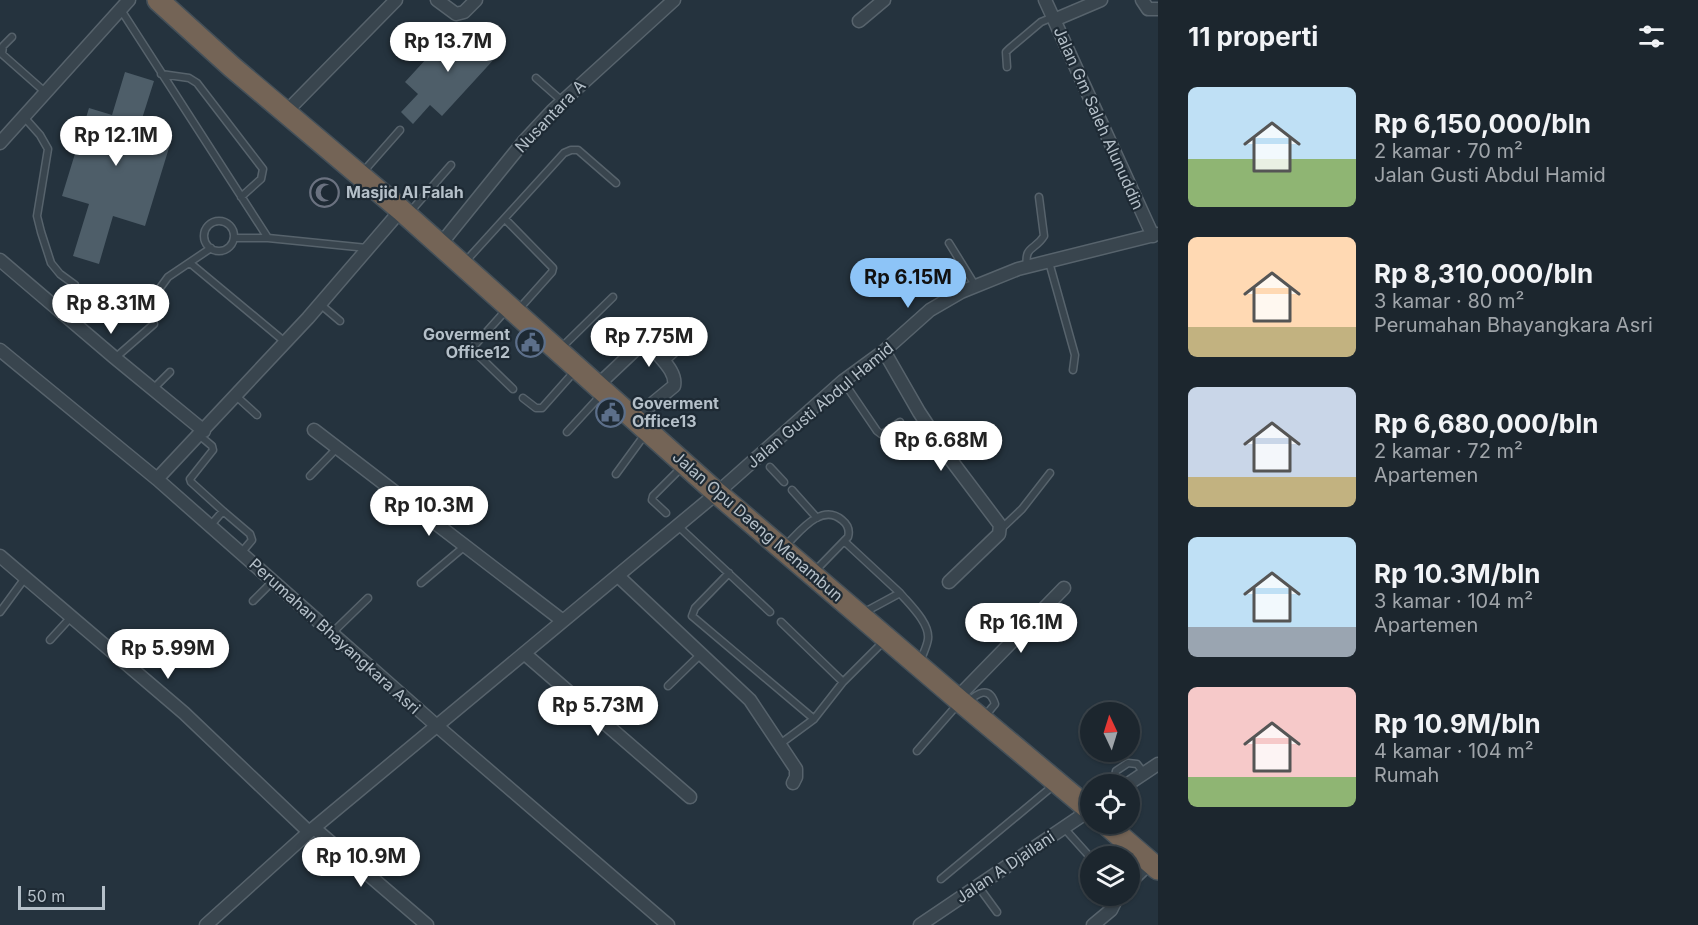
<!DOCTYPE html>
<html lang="id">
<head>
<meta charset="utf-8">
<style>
  :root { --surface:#1c262e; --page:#252e36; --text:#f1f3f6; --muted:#a0a5aa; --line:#3a434a; --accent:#8dc4f7 }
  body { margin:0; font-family:Inter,sans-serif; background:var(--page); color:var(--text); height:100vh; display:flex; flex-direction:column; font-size:22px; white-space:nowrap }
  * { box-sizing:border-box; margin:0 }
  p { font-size:20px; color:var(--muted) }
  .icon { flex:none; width:33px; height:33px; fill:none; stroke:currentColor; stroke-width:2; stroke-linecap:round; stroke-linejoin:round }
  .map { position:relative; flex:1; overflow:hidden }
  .side { display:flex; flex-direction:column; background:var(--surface); width:540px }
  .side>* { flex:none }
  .needle { width:39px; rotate:356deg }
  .tools { position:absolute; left:1080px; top:702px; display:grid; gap:12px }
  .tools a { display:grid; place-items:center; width:60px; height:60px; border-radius:50%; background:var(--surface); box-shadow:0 2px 4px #0004,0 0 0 2px var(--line); font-size:30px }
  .scale { position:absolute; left:18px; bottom:15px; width:87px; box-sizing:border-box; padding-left:6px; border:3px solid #b5c0c9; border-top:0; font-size:16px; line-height:21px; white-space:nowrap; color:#b5c0c9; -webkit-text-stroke:4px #1e2a34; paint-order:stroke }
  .price { position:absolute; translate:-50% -51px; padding:0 14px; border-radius:21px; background:#fff; color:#222; font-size:20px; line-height:39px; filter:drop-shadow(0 2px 3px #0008) }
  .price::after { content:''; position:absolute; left:50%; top:36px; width:18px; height:14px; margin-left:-9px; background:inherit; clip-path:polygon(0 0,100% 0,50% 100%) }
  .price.on { background:var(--accent); color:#111 }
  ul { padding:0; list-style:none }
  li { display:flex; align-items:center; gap:18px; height:150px; padding:0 30px }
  li span { display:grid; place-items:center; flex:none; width:168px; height:120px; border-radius:9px; color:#555 }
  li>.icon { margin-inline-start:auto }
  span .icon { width:72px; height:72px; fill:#fffc; stroke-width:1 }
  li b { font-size:26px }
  h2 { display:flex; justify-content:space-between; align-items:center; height:72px; padding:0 30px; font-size:26px }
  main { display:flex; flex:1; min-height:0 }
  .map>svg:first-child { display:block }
  .building { fill:#4e5e69 }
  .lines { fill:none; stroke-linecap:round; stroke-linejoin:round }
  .lane-casing { stroke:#57636c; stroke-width:9 }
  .street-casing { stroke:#57636c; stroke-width:15 }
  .highway-casing { stroke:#445059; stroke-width:24 }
  .lane { stroke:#39454e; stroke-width:6 }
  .street { stroke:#39454e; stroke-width:12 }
  .highway { stroke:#746456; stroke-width:21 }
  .labels { text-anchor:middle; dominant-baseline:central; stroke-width:4.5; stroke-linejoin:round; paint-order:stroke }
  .street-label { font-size:16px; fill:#b5c0c9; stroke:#1e2a34 }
  .poi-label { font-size:16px; font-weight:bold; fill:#b5c0c9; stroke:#1e2a34; text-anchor:start }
</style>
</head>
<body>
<main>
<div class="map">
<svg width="1158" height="925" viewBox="0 0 1158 925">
  <rect width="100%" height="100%" fill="#25333e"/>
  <path class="building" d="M460,22L497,56L442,116L430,105L413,124L401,112L418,94L405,82Z
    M125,72L154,81L139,128L172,138L145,226L113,216L99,264L73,256L89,204L62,196L89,108L112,115Z"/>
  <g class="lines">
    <defs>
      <path id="lane" d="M121,10L268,238L367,248
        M12,37L3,46L2,54L45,92
        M1007,67L1006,52L1009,49L1041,22L1053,17
        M161,74L189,78L197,83L263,169L261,179L241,197
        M536,78L562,101
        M24,117L40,135L48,149L37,216L41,232L51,263L60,274L75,285L76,293L63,314
        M363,172L400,130
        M410,212L451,165
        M505,219L553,268L552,272L519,309
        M204 236a15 15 0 1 1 30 0a15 15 0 1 1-30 0Z
        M234,238H268
        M949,243L975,285
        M465,262L564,153L571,150H578L616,183
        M1049,262L1075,355L1073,370
        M190,263L285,342
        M1027,267C1024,245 1035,251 1044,236L1039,197
        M159,302L160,288L168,277L211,248
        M320,304L340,321
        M507,309L474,346L476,353L513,389
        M561,348L613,297
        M115,358L154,324
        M665,362L690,339
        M843,381L877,431L881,434L884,433L900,422
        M153,389L170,372
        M236,396L257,415
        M523,398L536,408H542L574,372
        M567,432L602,394
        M199,435L212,446L213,450L190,479L191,482L223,511
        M770,467L784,482
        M616,474L646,433
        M310,476L337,448
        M792,490L817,518
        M666,513L652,500L653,496L683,466
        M210,526L223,511L250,534L252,540L241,553
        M678,526L770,612
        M1001,529L1022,509L1050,473
        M844,541L900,593
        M785,546C799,533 821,502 842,520C847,524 850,530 848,537L815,571
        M729,573L695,608L692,616L814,719
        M421,583L465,546
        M253,601L273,581
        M0,612L25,578
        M863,613L900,593C909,604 930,623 928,639C927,647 922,655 920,663
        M781,622L843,682L883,642
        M332,633L368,598
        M50,640L71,617
        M668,686L701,654
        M967,703C977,693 989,685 995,704L985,716
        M780,744L814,719L843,682
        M917,751L958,704
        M1120,784L1115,776L1116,771L1128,763L1137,764L1144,773
        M1064,828L1090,857
        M941,879L1054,785
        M978,886L997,912"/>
      <path id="street" d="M437,0L456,14L464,12L476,0
        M1045,0L1153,236
        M1142,0L1148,9H1158
        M1054,20L1101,0
        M859,21L884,0
        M286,112L396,0
        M0,143L129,0
        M440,245L525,140L552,111L674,0
        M0,260L115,358L204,431
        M0,350L157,479L437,726L668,925
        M884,351L919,412L948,456L1000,525L999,534L949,582
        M598,385L635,350L640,347L653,348C661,359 677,372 674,386L635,418
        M314,430L563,621
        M157,479L308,318L401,210
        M0,556L184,713L309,832
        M618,576L750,700L796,769V777L793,783
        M525,654L690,797
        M956,699L1064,588
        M1128,784L1158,764
        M314,828L427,925
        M1130,882L1151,862
        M206,925L309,832L717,493L843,381L884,351L930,310L961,292L1018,269L1158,234
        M920,925L1090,810
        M1093,925L1111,910L1118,896"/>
      <path id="highway" d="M158,0L232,67L401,210L717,493L960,701L1090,810
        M1106,824L1158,869"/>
    </defs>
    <use href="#lane" class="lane-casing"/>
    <use href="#street" class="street-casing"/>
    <use href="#highway" class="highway-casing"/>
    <use href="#lane" class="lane"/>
    <use href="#street" class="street"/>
    <use href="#highway" class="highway"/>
  </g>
  <defs>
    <symbol id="mosque-ring" viewBox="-11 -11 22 22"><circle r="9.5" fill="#1e2a34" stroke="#6b7280" stroke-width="1.5"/><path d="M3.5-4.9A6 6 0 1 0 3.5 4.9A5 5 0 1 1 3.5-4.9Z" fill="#6b7280"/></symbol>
    <symbol id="civic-ring" viewBox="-11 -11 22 22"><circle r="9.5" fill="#1e2a34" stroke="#5c6f8a" stroke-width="1.5"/><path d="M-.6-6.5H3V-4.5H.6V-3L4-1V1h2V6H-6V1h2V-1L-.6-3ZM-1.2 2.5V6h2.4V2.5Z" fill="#5c6f8a"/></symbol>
  </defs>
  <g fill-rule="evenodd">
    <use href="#mosque-ring" x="308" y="176" width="33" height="33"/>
    <use href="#civic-ring" x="514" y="326" width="33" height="33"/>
    <use href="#civic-ring" x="594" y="396" width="33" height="33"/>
  </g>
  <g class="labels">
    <g class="street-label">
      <text transform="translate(550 116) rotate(-46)">Nusantara A</text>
      <text transform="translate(1099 118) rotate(66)">Jalan Gm Saleh Alunuddin</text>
      <text transform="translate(820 405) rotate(-40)">Jalan Gusti Abdul Hamid</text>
      <text transform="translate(758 526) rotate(41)">Jalan Opu Daeng Menambun</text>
      <text transform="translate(335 636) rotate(42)">Perumahan Bhayangkara Asri</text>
      <text transform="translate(1005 867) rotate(-34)">Jalan A Djailani</text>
    </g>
    <g class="poi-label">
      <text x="346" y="192">Masjid Al Falah</text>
      <text x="510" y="334" text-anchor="end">Goverment<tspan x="510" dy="18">Office12</tspan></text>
      <text x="632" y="403">Goverment<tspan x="632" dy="18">Office13</tspan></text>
    </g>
  </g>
</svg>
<div class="tools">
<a><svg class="needle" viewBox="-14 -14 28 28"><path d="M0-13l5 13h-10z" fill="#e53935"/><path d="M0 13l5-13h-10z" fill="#a0a5aa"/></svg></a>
<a><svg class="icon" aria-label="locate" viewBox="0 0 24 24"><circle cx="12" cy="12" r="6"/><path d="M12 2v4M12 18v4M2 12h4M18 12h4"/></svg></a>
<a><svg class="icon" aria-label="layers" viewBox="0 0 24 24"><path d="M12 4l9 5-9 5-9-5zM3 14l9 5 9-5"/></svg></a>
</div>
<div class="scale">50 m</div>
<b class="price" style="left:448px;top:73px">Rp 13.7M</b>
<b class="price" style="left:116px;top:167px">Rp 12.1M</b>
<b class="price on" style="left:908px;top:309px">Rp 6.15M</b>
<b class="price" style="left:111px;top:335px">Rp 8.31M</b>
<b class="price" style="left:649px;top:368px">Rp 7.75M</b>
<b class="price" style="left:941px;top:472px">Rp 6.68M</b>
<b class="price" style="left:429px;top:537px">Rp 10.3M</b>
<b class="price" style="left:1021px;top:654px">Rp 16.1M</b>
<b class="price" style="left:168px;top:680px">Rp 5.99M</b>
<b class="price" style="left:598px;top:737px">Rp 5.73M</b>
<b class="price" style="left:361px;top:888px">Rp 10.9M</b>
</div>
<section class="side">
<h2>11 properti<svg class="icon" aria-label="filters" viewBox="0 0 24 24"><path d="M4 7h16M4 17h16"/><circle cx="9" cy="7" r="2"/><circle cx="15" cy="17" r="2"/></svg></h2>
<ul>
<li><span style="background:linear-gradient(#bfe0f5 60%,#8fb573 0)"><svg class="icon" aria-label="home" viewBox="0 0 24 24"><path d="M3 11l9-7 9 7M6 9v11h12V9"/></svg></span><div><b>Rp 6,150,000/bln</b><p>2 kamar · 70 m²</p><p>Jalan Gusti Abdul Hamid</p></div></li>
<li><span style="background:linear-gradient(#ffd9b3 75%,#c2b280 0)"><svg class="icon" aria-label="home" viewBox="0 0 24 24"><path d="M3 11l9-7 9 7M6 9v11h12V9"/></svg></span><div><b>Rp 8,310,000/bln</b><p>3 kamar · 80 m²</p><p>Perumahan Bhayangkara Asri</p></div></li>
<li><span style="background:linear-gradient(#c9d6e8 75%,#c2b280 0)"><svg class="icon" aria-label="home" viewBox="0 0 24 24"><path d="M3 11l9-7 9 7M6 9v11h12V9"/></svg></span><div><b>Rp 6,680,000/bln</b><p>2 kamar · 72 m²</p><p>Apartemen</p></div></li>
<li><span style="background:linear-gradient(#bfe0f5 75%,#9aa5b1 0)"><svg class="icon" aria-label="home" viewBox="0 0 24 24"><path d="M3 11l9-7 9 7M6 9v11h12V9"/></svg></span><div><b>Rp 10.3M/bln</b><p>3 kamar · 104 m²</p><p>Apartemen</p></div></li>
<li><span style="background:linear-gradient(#f6c9c9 75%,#8fb573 0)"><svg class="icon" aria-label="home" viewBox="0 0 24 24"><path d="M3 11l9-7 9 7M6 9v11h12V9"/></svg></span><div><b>Rp 10.9M/bln</b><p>4 kamar · 104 m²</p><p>Rumah</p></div></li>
</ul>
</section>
</main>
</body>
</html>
